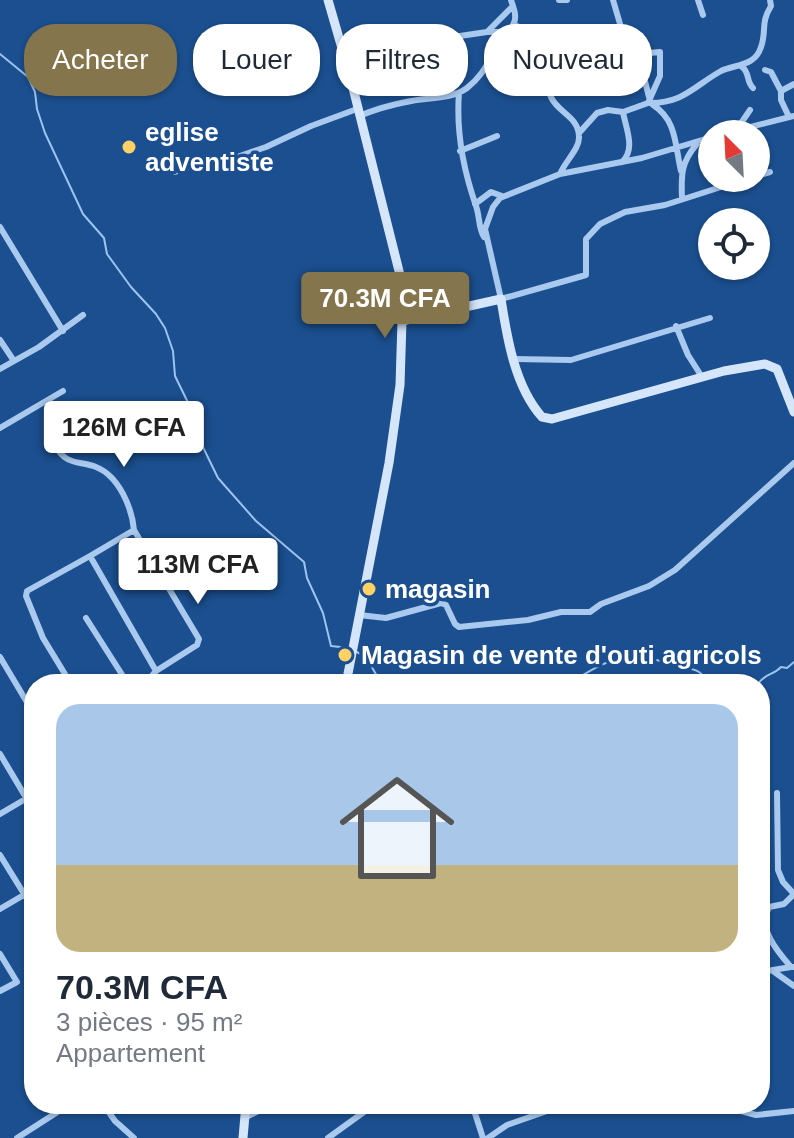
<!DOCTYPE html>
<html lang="fr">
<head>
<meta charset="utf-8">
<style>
  :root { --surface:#fff; --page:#f2f2f3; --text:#1f2937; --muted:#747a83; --line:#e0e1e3; --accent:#84754c }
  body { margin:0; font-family:Helvetica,sans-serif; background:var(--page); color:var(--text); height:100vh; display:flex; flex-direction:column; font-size:30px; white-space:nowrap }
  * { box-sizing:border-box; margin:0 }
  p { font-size:26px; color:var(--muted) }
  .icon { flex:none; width:44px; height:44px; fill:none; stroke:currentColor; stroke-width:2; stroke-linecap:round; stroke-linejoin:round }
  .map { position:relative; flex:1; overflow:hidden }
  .side { position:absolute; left:24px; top:674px; width:746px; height:440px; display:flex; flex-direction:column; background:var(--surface); border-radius:32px; box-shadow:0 2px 6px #0004 }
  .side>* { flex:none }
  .guide { position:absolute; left:24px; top:24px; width:746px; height:72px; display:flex; gap:16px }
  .needle { width:52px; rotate:336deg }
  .controls { position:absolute; left:698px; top:120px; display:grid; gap:16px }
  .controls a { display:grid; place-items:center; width:72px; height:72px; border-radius:50%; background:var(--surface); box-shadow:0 2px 6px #0004; font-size:40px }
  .price { position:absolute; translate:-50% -68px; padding:0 18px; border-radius:8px; background:#fff; color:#222; font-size:26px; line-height:52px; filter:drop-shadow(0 2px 4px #0008) }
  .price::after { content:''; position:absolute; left:50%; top:48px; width:24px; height:18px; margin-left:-12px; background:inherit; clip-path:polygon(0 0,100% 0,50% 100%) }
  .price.active { background:var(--accent); color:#fff }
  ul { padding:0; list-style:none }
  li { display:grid; align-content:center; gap:16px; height:424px; padding:0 32px }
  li+li { border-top:2px solid var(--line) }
  li span { display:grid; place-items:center; height:248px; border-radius:24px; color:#555 }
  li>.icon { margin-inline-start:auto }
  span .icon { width:144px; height:144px; fill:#fffc; stroke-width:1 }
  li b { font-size:34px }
  .tag { padding:0 28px; border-radius:32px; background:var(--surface); box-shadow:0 2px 6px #0004; font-size:28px; line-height:72px }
  .tag.active { background:var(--accent); color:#fff }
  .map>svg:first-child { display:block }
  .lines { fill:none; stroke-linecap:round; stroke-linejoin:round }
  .stream { stroke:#9cc4f0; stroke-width:2 }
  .street { stroke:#a9c9ee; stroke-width:6 }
  .secondary { stroke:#d6e6fa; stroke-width:9 }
  .poi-dot { fill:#ffd166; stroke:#1b4f8f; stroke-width:3 }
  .labels { text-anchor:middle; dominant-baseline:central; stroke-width:7; stroke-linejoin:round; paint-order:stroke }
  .poi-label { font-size:26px; font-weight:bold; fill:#fff; stroke:#1b4f8f; text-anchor:start }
</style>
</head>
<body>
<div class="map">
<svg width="794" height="1138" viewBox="0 0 794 1138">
  <rect width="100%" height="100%" fill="#1b4f8f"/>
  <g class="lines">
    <path class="stream" d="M0,54L28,77L35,92L37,109L45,133L83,214L104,238L107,254L131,287L156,314L165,328L173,351L175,376L197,421L200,441L218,478L256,521L304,562L307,578L323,613L331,646L349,648
      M355,651C372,658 372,673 383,684
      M568,684C610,658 626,649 675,665C682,667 693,668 699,672C705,676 705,681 712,684
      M758,684C766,672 773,676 781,667L787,668L794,662"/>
    <path class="street" d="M559,0H567
      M613,0L628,51
      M698,0L703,15
      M487,32H502L517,26C543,38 541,73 551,97C558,113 578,116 579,136C580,149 565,161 560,174
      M638,54L649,97
      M347,67L365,54L392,46L487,32L513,6L511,0
      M542,67L568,55L599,58L628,51L638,54L660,52V76L648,103L623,112L608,110L597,113L579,133
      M742,67C750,72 746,82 753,88
      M765,70L771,72L781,91
      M459,93C456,132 463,169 476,206C480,217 478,227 484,237
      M648,103C683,104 694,86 721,71C735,64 755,67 761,47C767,30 760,24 771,6L770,0
      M653,105C677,120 675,146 681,171
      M359,116C374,110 390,105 406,102C425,97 451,100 467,88C483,76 489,60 500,43C509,29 520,24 513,6
      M789,117L781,100V91L794,84
      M735,132L750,110
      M722,134L794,116
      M712,137L642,158L560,174L500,198L493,207L485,229L501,299L586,275V239L600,224L625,212L665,205L749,178
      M460,151L497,136
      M622,162C636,149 626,129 623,112
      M175,172L206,161L237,157L266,147L311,126L357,109
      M756,176L770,172
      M682,199C681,175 681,162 697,144
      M475,204L491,192L502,196
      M0,227L63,331
      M676,326L688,355L702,377
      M0,340L14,361
      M514,359L571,360L710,318
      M0,369L39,347L83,315
      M0,428L63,391
      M54,444C67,467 78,460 96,467C119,476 132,508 134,530L199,639L197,645L156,671
      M90,556L134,530
      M359,615L386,618L441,603L446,605L455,624L459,627L528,620L561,612H590L601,604L649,586L675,570L794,463
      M86,618L128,684
      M0,657L34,714
      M71,684L43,638L26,596L27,591L90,556L156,671L145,684
      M0,754L34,811
      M777,793L778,870L783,882L794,894
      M0,814L34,794
      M0,855L34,910
      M794,894L784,904L769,907C757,928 777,951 791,967H794
      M0,909L34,889
      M0,954L17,982L0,991
      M773,971L794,986
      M760,972L791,967
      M103,1104L115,1121L134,1138
      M227,1104L244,1110
      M472,1104L483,1138
      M715,1104L756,1115L794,1111
      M244,1118L273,1104
      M17,1138L70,1104
      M328,1138L375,1104
      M488,1138L507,1125L567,1104"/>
    <path class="secondary" d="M328,0L350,76L400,275L402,321L400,385L389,463L346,684
      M402,321L501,299C507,338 515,387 542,417L552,419L724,371L765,364L777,369L794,412
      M243,1138L246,1104"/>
  </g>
  <g class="poi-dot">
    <circle cx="129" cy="147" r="8"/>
    <circle cx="369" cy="589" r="8"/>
    <circle cx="345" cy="655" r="8"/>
  </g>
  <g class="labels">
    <g class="poi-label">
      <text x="145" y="132">eglise<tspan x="145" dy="30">adventiste</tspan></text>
      <text x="385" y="589">magasin</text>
      <text x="361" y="655">Magasin de vente d'outi agricols</text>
    </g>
  </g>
</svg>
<div class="controls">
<a><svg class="needle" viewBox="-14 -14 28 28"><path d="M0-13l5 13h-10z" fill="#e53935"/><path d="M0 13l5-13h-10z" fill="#747a83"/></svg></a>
<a><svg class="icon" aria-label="locate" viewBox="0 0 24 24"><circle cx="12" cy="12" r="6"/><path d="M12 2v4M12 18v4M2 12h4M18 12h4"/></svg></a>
</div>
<b class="price active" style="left:385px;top:340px">70.3M CFA</b>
<b class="price" style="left:124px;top:469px">126M CFA</b>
<b class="price" style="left:198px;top:606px">113M CFA</b>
<div class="guide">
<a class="tag active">Acheter</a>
<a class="tag">Louer</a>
<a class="tag">Filtres</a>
<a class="tag">Nouveau</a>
</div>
<section class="side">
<ul>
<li><span style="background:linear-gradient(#a9c7e8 65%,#c2b280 0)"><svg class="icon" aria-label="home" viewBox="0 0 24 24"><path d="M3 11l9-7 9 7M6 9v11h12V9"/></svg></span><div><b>70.3M CFA</b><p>3 pièces · 95 m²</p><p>Appartement</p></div></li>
</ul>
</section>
</div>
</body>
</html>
